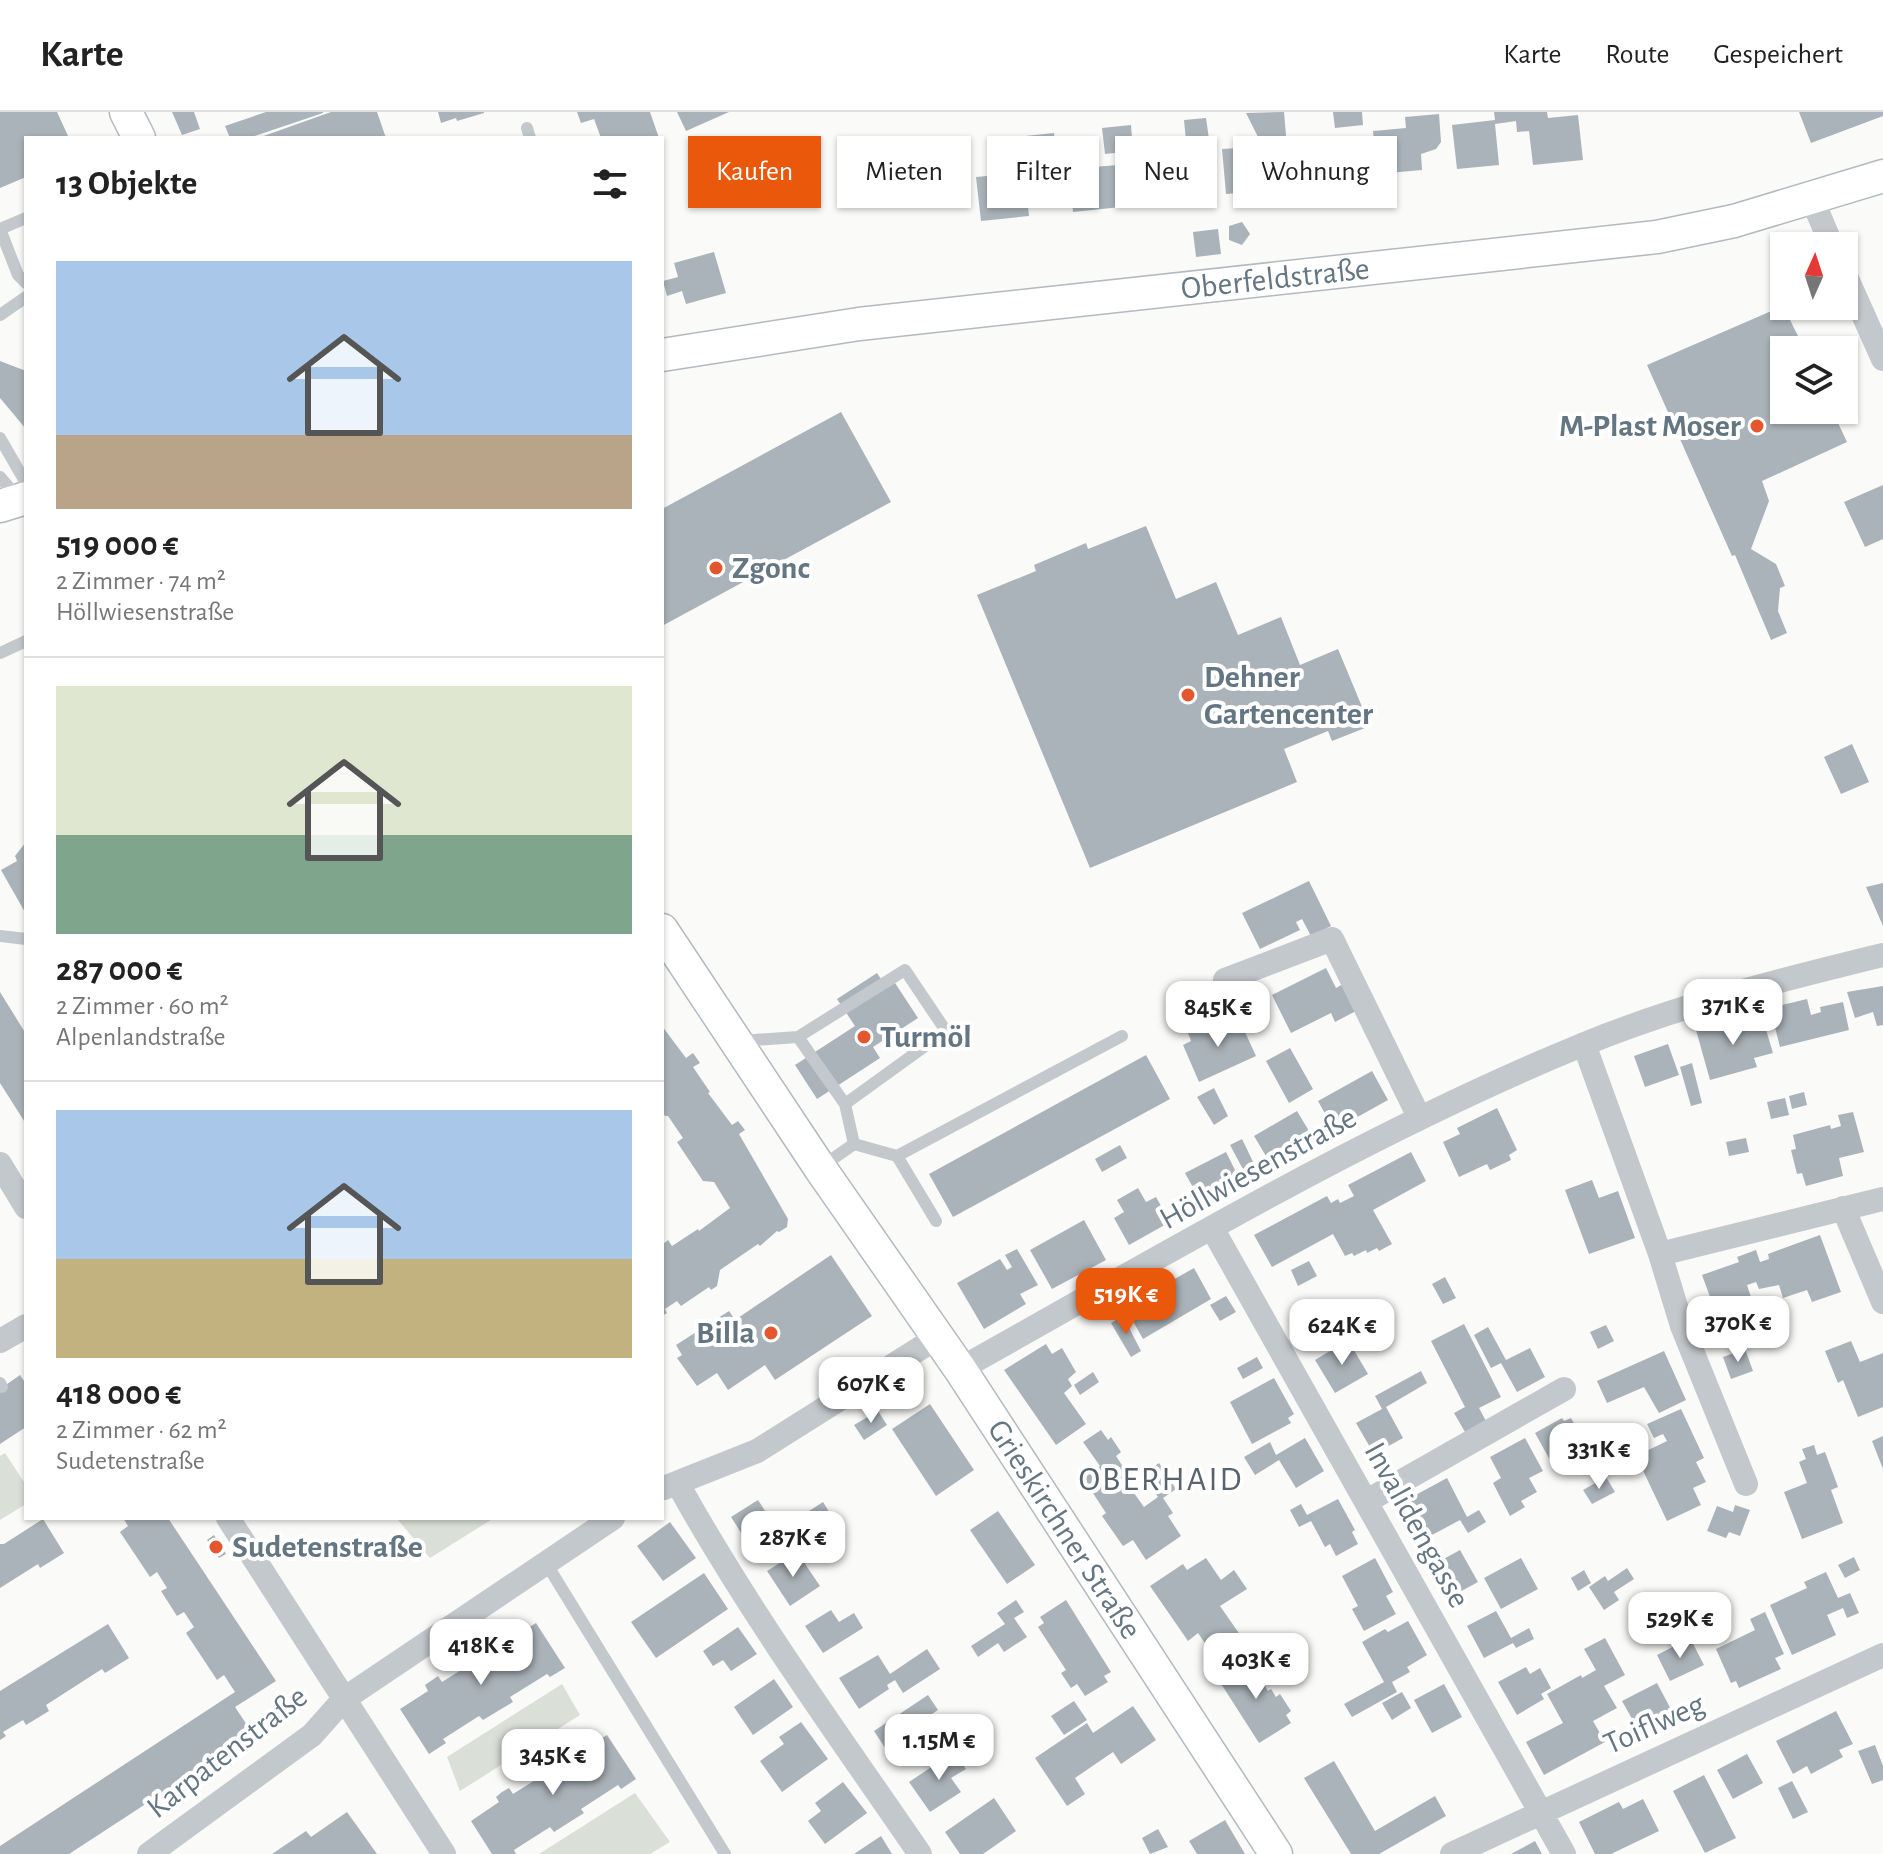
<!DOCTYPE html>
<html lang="de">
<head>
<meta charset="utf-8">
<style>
  :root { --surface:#fff; --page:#f2f2f2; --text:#222; --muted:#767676; --line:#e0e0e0; --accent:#ea580c }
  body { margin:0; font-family:"Alegreya Sans",sans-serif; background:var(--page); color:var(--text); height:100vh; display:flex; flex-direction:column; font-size:30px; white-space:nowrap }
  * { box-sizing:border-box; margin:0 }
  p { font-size:26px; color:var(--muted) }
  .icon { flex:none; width:44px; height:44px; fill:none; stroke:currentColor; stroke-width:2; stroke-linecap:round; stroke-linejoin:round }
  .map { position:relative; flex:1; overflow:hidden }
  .side { position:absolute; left:24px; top:24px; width:640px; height:1384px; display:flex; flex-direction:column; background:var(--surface); border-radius:0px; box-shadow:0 2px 6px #0004 }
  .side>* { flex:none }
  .hud { position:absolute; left:688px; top:24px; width:760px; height:72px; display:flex; gap:16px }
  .needle { width:52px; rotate:3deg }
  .controls { position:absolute; left:1770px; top:120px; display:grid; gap:16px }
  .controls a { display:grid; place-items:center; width:88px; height:88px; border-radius:0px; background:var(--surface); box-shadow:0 2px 6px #0004; font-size:40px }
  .price { position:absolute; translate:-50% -68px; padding:0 18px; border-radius:16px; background:#fff; color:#222; font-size:26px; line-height:52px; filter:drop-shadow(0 2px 4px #0008) }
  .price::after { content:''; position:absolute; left:50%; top:48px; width:24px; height:18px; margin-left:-12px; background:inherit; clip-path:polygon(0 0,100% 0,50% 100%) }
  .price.on { background:var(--accent); color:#fff }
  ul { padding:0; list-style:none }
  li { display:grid; align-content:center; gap:16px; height:424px; padding:0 32px }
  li+li { border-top:2px solid var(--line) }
  li span { display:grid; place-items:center; height:248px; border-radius:0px; color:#555 }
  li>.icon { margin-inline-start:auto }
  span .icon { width:144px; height:144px; fill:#fffc; stroke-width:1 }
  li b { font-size:34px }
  h2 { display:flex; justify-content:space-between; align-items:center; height:96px; padding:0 32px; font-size:34px }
  .pill { padding:0 28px; border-radius:0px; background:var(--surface); box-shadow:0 2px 6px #0004; font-size:28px; line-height:72px }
  .pill.on { background:var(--accent); color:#fff }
  header { display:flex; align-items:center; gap:48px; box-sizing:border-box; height:112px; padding:0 40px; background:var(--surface); border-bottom:2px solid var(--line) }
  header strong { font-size:38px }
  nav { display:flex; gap:44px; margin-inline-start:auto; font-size:28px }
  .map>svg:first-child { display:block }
  .green { fill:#dadfd7 }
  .building { fill:#aab3b9 }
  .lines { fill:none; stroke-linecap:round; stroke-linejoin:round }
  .secondary-casing { stroke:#b3babf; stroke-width:35 }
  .service { stroke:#c3c8cc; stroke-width:12 }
  .minor { stroke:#c3c8cc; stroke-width:24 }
  .secondary { stroke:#fff; stroke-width:32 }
  .poi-dot { fill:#e4572e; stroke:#fff; stroke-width:3 }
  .labels { text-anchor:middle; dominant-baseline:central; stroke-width:8; stroke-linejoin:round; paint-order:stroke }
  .street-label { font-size:32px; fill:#657683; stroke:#fff }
  .poi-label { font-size:32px; font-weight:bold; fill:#657683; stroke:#fff; text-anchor:start }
  .neighbourhood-label { font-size:34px; letter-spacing:2px; fill:#57646e; stroke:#fff }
</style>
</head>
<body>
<header>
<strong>Karte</strong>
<nav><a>Karte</a><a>Route</a><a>Gespeichert</a></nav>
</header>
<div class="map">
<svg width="1883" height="1742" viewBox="0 0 1883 1742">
  <rect width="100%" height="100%" fill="#fafaf8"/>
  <path class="green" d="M5,1341L26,1373V1392L0,1408V1344Z
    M401,1406H494L430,1446L398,1408Z
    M562,1572L580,1603L460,1679L447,1645Z
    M635,1681L670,1730L650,1742H539Z"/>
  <path class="building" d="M0,0H57L69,26H26V65L0,76Z
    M172,0H194L200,17L182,23Z
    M266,0H323V1L249,26H230L225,14Z
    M331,0H377L386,26H258Z
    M438,0H484V1L457,9L456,6L441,11Z
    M577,0H650L659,26H601L594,7L581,11Z
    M677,0H729L686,19Z
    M1284,0L1289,58L1275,60L1277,78L1226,82L1222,37L1270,34V26L1259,27L1246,1Z
    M1333,0H1362L1363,13L1335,16Z
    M1494,0H1547L1548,6L1578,3L1583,48L1533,53L1529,19L1517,20L1516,9L1495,12L1499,53L1457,57L1452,13L1495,8Z
    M1799,0H1883V4L1811,31Z
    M1439,2L1441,30L1436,37L1421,42L1422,58L1377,62L1373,19L1406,16L1405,5Z
    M1206,6L1209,27L1186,29L1184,8Z
    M1131,13L1133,39L1105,42L1102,16Z
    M1054,21L1060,80L1027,84L1029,104L981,109L976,65L1019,61L1015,25Z
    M1345,32L1350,71L1305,76L1301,36Z
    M1192,42L1197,84L1149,90L1144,48Z
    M1118,53L1121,95L1073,100L1069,57Z
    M1242,110L1250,122L1242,133L1229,128V114Z
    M1218,117L1221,142L1196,145L1193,120Z
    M714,140L726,181L686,192L682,179L667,184L663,169L678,165L674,151Z
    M1783,194L1805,238H1784V298H1832L1847,330L1762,369L1769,389L1751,437L1776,452L1785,474L1780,476L1778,499L1787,521L1771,528L1735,443L1732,444L1647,253Z
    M0,249L26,259V317L0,286Z
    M841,300L891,390L662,514V397Z
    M1883,373V427L1865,435L1844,390Z
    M1146,414L1176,487L1216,470L1238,523L1281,505L1300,553L1338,537L1370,614L1332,629L1328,619L1284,637L1297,670L1090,756L977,483L1036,459L1034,453L1086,431L1088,437Z
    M1852,632L1869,670L1841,682L1824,645Z
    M26,730V802L1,758L17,749L15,744Z
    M1309,769L1331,814L1311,824L1302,807L1296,810L1300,818L1260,837L1242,801Z
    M1883,771V814L1866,775Z
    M1326,856L1336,876L1343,872L1356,899L1335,910L1331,901L1291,921L1272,883Z
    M877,861L887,876L895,871L918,906L873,935L880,946L817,987L795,953L855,914L837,887Z
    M1883,874V913L1877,914L1873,900L1855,906L1847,880Z
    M0,880L26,922V1012L0,971Z
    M1807,887L1811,903L1821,900L1820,895L1843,890L1849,918L1780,935L1770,896Z
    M1742,905L1746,916L1764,911L1773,941L1754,946L1757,955L1710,968L1696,918Z
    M1239,907L1256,944L1199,970L1183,933L1191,929L1188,921L1212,910L1215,918Z
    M662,914L686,946L693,941L700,951L693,955L710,980L708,981L732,1013L738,1009L745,1018L739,1022L788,1107L787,1115L779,1120L777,1119L760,1134L758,1132L720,1158L717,1174L711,1178L709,1175L681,1194L677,1189L665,1197L667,1201L662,1204V1142L664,1140L662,1133L668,1128L672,1134L698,1117L699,1119L730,1096L714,1070L703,1069L677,1030L683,1026L668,1004H665L662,999Z
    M1668,932L1679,963L1645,975L1634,944Z
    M1290,936L1313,977L1289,991L1266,949Z
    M1146,943L1170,987L953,1105L929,1062Z
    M1692,951L1702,991L1691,994L1680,955Z
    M1372,959L1388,988L1334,1018L1318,989Z
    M1214,976L1228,1004L1214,1013L1197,985Z
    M1804,980L1807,993L1792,997L1789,984Z
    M1785,986L1789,1003L1771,1007L1767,990Z
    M1497,996L1517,1038L1509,1043L1511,1048L1490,1058L1487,1052L1459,1065L1443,1030L1460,1022L1457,1016Z
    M1297,999L1315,1029L1272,1054L1254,1024Z
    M1853,1000L1864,1040L1839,1046L1843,1064L1806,1074L1802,1061L1797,1062L1791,1038L1796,1037L1793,1023L1830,1013L1831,1017L1841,1014L1838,1003Z
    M1746,1026L1749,1040L1729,1044L1726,1030Z
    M1242,1027L1256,1056L1245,1061L1230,1033Z
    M1120,1033L1127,1046L1102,1060L1095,1047Z
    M1226,1040L1241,1070L1201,1090L1185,1061Z
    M1411,1040L1426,1069L1373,1098L1392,1132L1379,1139L1377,1136L1367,1141L1366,1138L1354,1144L1352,1141L1345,1144L1333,1122L1272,1155L1254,1123L1327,1084L1331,1091L1338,1087L1340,1091L1354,1084L1348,1073Z
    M1592,1068L1599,1086L1618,1079L1635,1126L1589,1142L1565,1078Z
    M1138,1076L1146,1090L1156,1085L1170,1110L1129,1133L1114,1106L1124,1100L1117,1088Z
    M1084,1108L1106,1148L1052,1177L1030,1138Z
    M1820,1123L1841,1180L1812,1190L1807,1178L1783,1186L1779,1173L1759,1177L1756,1170L1747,1173L1752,1188L1716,1201L1702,1163L1739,1150L1737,1145L1756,1138L1760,1150L1769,1147L1768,1142Z
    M1017,1137L1038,1173L1020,1182L1026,1192L984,1217L957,1171L1000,1147L1007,1158L1012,1155L1005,1143Z
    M831,1143L872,1204L775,1268L765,1253L728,1278L717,1261L697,1274L677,1246L682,1243L676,1233L729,1199L735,1208Z
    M1309,1149L1317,1164L1298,1174L1291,1158Z
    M1194,1156L1211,1187L1143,1227L1125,1195Z
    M1445,1165L1456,1186L1443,1192L1432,1172Z
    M1226,1184L1236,1200L1220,1209L1210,1193Z
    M1379,1202L1389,1222L1359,1237L1349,1218Z
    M1123,1204L1141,1239L1131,1245L1111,1211Z
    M1464,1212L1501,1285L1479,1296L1486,1309L1465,1320L1454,1301L1465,1295L1431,1229Z
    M1606,1213L1614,1229L1598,1237L1590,1220Z
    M1488,1215L1506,1248L1530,1236L1545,1265L1517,1280L1501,1251L1491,1256L1474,1223Z
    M1348,1228L1368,1262L1335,1281L1315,1248Z
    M1851,1229L1860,1250L1883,1241V1295L1858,1305L1843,1268L1838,1271L1825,1239Z
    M1046,1232L1052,1242L1062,1236L1076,1260L1068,1267L1072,1274L1064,1281L1086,1312L1056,1333L1004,1258Z
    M1745,1237L1753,1259L1731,1267L1723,1245Z
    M1664,1239L1686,1288L1659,1301L1644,1275L1607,1291L1597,1269Z
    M1257,1245L1263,1256L1243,1267L1237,1256Z
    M1421,1259L1427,1271L1386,1295L1403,1326L1374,1342L1356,1311L1382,1297L1375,1284Z
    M1093,1260L1099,1270L1080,1283L1074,1273Z
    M20,1263L26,1272V1315L0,1332V1277Z
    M1274,1266L1294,1302L1288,1306L1291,1311L1252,1332L1230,1290Z
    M930,1292L974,1358L936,1384L892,1317Z
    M1681,1297L1704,1346L1696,1350L1706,1370L1693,1376L1701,1393L1667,1409L1636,1344L1667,1329L1663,1322L1654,1326L1647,1312Z
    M878,1299L887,1313L864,1328L854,1313Z
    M1562,1306L1564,1309L1571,1306L1582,1326L1575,1330L1577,1333L1550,1348L1535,1321Z
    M1101,1318L1108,1328L1111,1325L1121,1340L1116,1344L1129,1364L1124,1367L1144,1395L1158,1385L1143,1362L1159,1351L1176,1377L1163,1386L1173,1401L1168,1404L1181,1424L1146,1448L1133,1428L1123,1434L1102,1404L1106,1401L1083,1366L1100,1354L1083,1330Z
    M1883,1324V1357L1872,1329Z
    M1305,1326L1324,1359L1296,1376L1279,1348L1255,1363L1244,1345L1270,1330L1276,1343Z
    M1525,1326L1543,1359L1529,1366L1537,1380L1521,1389L1525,1395L1510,1404L1493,1371L1501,1366L1490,1345Z
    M1814,1333L1817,1343L1825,1340L1838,1375L1831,1378L1843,1411L1802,1427L1784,1380L1807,1371L1799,1350L1806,1347L1802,1337Z
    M1606,1365L1615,1380L1592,1392L1583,1378Z
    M1447,1366L1467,1405L1479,1398L1486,1410L1468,1421L1460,1408L1419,1430L1399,1392Z
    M1338,1387L1355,1418L1352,1420L1358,1432L1336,1444L1330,1432L1325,1435L1311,1409L1299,1415L1290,1398L1301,1392L1307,1403Z
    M758,1388L776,1416L749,1433L731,1405Z
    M823,1390L845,1425L827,1437L821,1428L803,1440L786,1414Z
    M1735,1393L1750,1398L1740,1424L1729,1420L1726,1426L1707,1419L1717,1394L1733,1400Z
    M998,1399L1035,1453L1007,1472L970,1418Z
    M123,1406H168L276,1569L235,1595L253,1622L69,1742H0V1734L235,1580L224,1563L217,1568L186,1521L194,1515L184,1500L177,1504L161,1479L167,1476L157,1460L150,1465L120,1420L128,1414Z
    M43,1407L64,1441L40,1456L38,1452L0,1476V1432H4Z
    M670,1410L696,1446L663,1469L637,1434Z
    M214,1423L226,1442L219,1446L207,1428Z
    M1460,1438L1478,1470L1447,1487L1429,1455Z
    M797,1440L820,1474L790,1494L767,1459Z
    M1854,1445L1860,1458L1845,1466L1838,1453Z
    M1206,1446L1221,1468L1234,1458L1247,1477L1220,1494L1243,1527L1215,1546L1198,1521L1188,1529L1150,1474L1183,1452L1187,1458Z
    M1375,1446L1393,1480L1386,1484L1396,1502L1364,1519L1352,1497L1358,1494L1342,1464Z
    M1521,1446L1538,1477L1501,1497L1484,1466Z
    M1627,1456L1634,1467L1614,1480L1619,1488L1604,1498L1589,1475L1605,1464L1608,1469Z
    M1584,1458L1591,1471L1578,1479L1571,1466Z
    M1826,1460L1838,1486L1850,1481L1859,1501L1847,1506L1843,1496L1827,1503L1836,1523L1792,1543L1770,1493L1807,1476L1804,1470Z
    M704,1461L728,1497L656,1546L631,1510Z
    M1016,1488L1024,1500L1014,1506L1027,1525L1004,1540L998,1531L978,1545L971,1534L1005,1512L997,1501Z
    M1066,1488L1111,1560L1104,1564L1108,1570L1085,1584L1077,1572L1071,1576L1061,1561L1066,1558L1038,1515L1044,1511L1040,1505Z
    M831,1498L839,1510L854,1501L863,1516L823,1541L805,1514Z
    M1496,1499L1511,1526L1529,1516L1534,1527L1516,1536L1513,1531L1484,1546L1467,1514Z
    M1765,1500L1784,1542L1775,1546L1781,1557L1739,1576L1736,1569L1731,1571L1716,1537L1755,1518L1750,1507Z
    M1408,1509L1427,1543L1407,1555L1410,1560L1392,1570L1397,1580L1352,1605L1344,1592L1384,1570L1362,1530L1385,1517L1388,1520Z
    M536,1511L565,1556L550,1565L547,1562L510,1585L513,1590L483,1608L479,1604L443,1627L446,1631L429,1642L400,1597L428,1579L425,1573L438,1564L442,1570L496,1536L493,1530L506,1522L509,1528Z
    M108,1512L129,1546L105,1561L102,1557L46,1593L49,1599L26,1613L23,1608L3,1620L6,1624L0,1628V1579Z
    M738,1515L757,1542L731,1559L723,1548L713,1554L703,1539Z
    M1265,1525L1273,1538L1257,1548L1249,1536Z
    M1605,1526L1625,1563L1604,1574L1617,1596L1593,1609L1605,1630L1544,1663L1526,1630L1563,1611L1547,1582L1581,1563L1582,1566L1596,1558L1584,1537Z
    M1690,1526L1704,1553L1670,1569L1657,1543Z
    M927,1537L940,1557L903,1581L895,1568L887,1573L889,1577L859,1597L839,1566L878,1543L890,1562Z
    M1248,1547L1268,1579L1271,1577L1276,1585L1280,1582L1291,1599L1286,1603L1291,1611L1259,1631L1218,1567Z
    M1526,1555L1530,1562L1540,1556L1551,1576L1541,1582L1544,1587L1517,1603L1498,1570Z
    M774,1567L793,1595L753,1623L734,1595Z
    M1657,1571L1674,1603L1640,1621L1622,1589Z
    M1444,1572L1462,1605L1432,1621L1414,1588Z
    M1402,1580L1411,1596L1392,1608L1382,1591Z
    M928,1583L938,1598L926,1606L935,1620L893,1648L874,1619Z
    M1074,1589L1087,1608L1064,1623L1051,1604Z
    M1133,1594L1156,1628L1121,1652L1113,1640L1075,1666L1085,1682L1067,1694L1035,1646L1087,1611L1093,1621Z
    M1836,1599L1853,1632L1839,1638L1843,1645L1811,1662L1807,1654L1793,1662L1776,1629Z
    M801,1610L828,1647L782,1680L760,1649L784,1632L779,1625Z
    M607,1623L636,1667L621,1677L618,1673L581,1697L584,1701L554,1720L550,1715L514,1738L516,1742H492L471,1709L499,1690L496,1685L502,1680L509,1676L513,1682L567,1648L563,1642L570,1637L576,1634L580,1640Z
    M1875,1633L1883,1654V1668L1872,1672L1858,1639Z
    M954,1640L966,1657L951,1666L961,1680L930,1700L909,1670Z
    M1747,1642L1763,1671L1733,1687L1717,1658Z
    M1334,1649L1375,1719L1435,1684L1446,1704L1379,1742H1351L1304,1666Z
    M1704,1663L1736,1726L1705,1741L1673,1679Z
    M1792,1669L1808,1700L1793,1707L1778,1676Z
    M843,1670L867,1701L825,1732L808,1709L821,1699L815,1691Z
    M994,1686L1016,1719L983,1742H960L945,1720Z
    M1643,1687L1659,1719L1611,1742H1595L1579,1710L1619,1690L1623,1697Z
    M347,1700L377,1742H272L306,1719L311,1725Z
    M1225,1708L1245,1742H1197L1189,1729Z
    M1158,1717L1168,1735L1150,1742L1142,1726Z
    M881,1724L892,1742H854Z
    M1535,1729L1542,1742H1511Z"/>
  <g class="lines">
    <defs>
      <g id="secondary">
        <path d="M126,0L139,26"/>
        <path id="s1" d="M662,243L859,212L1657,125L1734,109L1883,64"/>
        <path d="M0,394L26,386"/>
        <path id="s2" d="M662,818L820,1056L960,1257L1276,1742"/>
      </g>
    </defs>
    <use href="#secondary" class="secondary-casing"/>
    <path class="service" d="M527,16L530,26
      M0,117L18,163L26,171
      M0,117L26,106
      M0,203L26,185
      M0,326L26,371
      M0,365L19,387
      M0,541L26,529
      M0,824L26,827
      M798,925L905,858L946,919L845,992
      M740,929L798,925L845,992L854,1032L821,1055
      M854,1032L897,1044L936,1109
      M897,1044L1122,924
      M0,1271L2,1275
      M546,1451L725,1742"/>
    <path class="minor" d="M1812,87L1832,134
      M1844,160L1883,247
      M1225,868L1332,827L1419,1005
      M1584,932L1660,1142L1682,1214L1746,1372
      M0,1052L26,1095
      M1843,1096L1883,1190
      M1212,1116L1564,1742
      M1660,1142L1883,1087
      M0,1229L26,1214
      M960,1257C1164,1143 1365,1022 1582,933C1679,893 1781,868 1883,843
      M678,1372C749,1500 837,1621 920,1742
      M664,1376L757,1339L938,1225
      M1367,1389L1564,1277
      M228,1406L444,1742
      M149,1742L312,1623L344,1587L613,1406
      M1452,1742L1883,1543"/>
    <use href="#secondary" class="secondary"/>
  </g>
  <g class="poi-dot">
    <circle cx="1757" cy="314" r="8"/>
    <circle cx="716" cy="456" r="8"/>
    <circle cx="1188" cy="583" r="8"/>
    <circle cx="864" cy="925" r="8"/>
    <circle cx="771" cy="1221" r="8"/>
    <circle cx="216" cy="1435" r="8"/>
  </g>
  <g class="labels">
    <g class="street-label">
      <text stroke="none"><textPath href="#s1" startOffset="618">Oberfeldstraße</textPath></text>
      <text transform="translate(1258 1056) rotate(-29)">Höllwiesenstraße</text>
      <text transform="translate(1417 1413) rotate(61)">Invalidengasse</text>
      <text stroke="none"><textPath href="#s2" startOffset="722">Grieskirchner Straße</textPath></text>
      <text transform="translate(1654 1612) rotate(-24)">Toiflweg</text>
      <text transform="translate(227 1640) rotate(-38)">Karpatenstraße</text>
    </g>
    <g class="poi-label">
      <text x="1741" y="314" text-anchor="end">M-Plast Moser</text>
      <text x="732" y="456">Zgonc</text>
      <text x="1204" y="565">Dehner<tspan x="1204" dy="37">Gartencenter</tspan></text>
      <text x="880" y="925">Turmöl</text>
      <text x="755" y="1221" text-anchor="end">Billa</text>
      <text x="232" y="1435">Sudetenstraße</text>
    </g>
    <g class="neighbourhood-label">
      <text x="1161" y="1368">OBERHAID</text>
    </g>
  </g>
</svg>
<div class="controls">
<a><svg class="needle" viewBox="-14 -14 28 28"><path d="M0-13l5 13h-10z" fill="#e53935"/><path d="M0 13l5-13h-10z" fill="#767676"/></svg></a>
<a><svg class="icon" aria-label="layers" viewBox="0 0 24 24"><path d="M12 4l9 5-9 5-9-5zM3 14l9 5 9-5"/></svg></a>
</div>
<b class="price" style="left:1733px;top:935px">371K €</b>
<b class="price" style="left:1218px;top:937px">845K €</b>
<b class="price on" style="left:1126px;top:1224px">519K €</b>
<b class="price" style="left:1738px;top:1252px">370K €</b>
<b class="price" style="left:1342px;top:1255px">624K €</b>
<b class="price" style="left:871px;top:1313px">607K €</b>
<b class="price" style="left:1599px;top:1379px">331K €</b>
<b class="price" style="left:793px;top:1467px">287K €</b>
<b class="price" style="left:1680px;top:1548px">529K €</b>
<b class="price" style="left:481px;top:1575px">418K €</b>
<b class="price" style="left:1256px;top:1589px">403K €</b>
<b class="price" style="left:939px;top:1670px">1.15M €</b>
<b class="price" style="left:553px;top:1685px">345K €</b>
<div class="hud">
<a class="pill on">Kaufen</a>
<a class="pill">Mieten</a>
<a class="pill">Filter</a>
<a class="pill">Neu</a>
<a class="pill">Wohnung</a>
</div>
<section class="side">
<h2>13 Objekte<svg class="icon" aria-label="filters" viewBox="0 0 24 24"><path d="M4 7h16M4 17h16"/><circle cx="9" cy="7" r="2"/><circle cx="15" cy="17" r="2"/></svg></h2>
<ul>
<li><span style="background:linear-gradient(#a9c7e8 70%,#b9a48a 0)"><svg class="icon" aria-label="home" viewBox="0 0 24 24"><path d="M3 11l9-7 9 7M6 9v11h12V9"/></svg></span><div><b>519 000 €</b><p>2 Zimmer · 74 m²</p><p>Höllwiesenstraße</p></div></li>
<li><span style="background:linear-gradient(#dfe7d0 60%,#7fa58c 0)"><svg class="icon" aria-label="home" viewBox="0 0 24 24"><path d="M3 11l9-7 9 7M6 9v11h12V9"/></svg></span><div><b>287 000 €</b><p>2 Zimmer · 60 m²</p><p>Alpenlandstraße</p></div></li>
<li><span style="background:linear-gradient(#a9c7e8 60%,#c2b280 0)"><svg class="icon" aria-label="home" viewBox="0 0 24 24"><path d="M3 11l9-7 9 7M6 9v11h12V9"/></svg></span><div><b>418 000 €</b><p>2 Zimmer · 62 m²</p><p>Sudetenstraße</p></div></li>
</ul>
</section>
</div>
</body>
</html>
